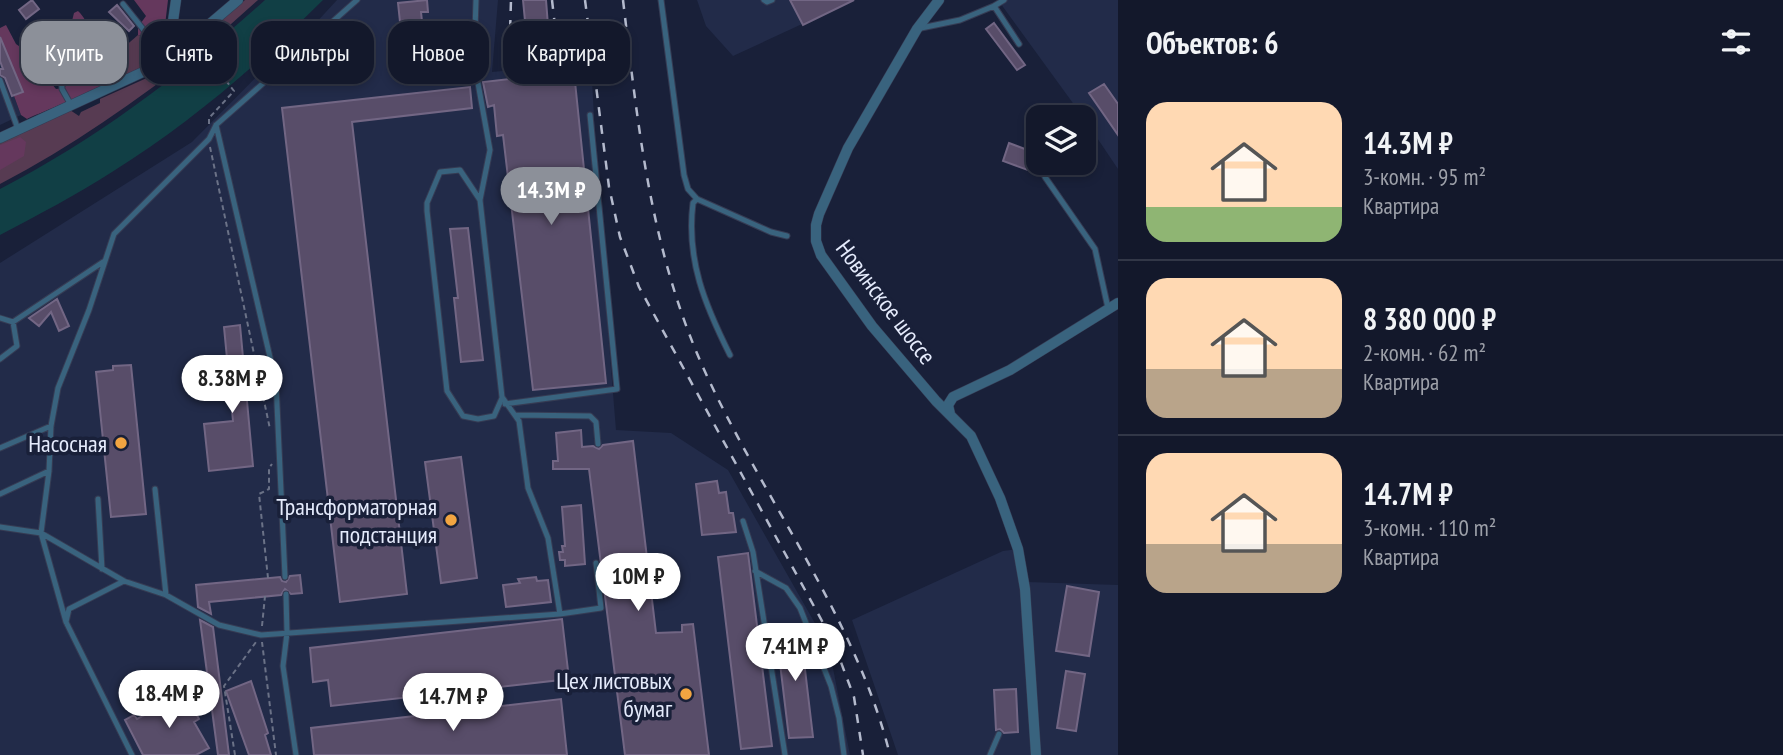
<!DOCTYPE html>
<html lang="ru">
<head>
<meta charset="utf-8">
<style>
  :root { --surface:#13182b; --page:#1c2133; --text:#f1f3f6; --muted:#9da0a9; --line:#323747; --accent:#8c9099 }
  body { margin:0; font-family:"PT Sans Narrow",sans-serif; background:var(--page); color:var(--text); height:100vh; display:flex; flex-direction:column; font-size:26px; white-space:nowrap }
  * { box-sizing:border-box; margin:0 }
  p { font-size:23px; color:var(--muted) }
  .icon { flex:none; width:38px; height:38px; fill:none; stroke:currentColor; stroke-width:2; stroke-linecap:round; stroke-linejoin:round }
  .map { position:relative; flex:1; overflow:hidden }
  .drawer { display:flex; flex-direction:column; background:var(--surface); width:665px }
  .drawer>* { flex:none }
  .banner { position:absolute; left:21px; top:21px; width:665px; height:63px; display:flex; gap:14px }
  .buttons { position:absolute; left:1026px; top:105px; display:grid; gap:14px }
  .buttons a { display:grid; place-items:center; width:70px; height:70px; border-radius:14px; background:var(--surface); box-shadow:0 4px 10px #0003,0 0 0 2px var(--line); font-size:35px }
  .price { position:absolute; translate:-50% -60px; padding:0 16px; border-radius:24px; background:#fff; color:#222; font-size:23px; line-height:46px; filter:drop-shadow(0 2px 4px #0008) }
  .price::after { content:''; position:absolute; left:50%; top:42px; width:21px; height:16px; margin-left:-10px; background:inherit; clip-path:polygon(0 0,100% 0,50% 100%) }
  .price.selected { background:var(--accent); color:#fff }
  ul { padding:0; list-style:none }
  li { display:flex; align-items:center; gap:21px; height:175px; padding:0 28px }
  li+li { border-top:2px solid var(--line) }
  li span { display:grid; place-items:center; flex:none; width:196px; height:140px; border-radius:21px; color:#555 }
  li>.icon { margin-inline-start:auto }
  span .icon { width:84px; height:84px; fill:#fffc; stroke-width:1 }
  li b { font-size:30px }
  h2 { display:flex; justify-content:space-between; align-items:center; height:84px; padding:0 28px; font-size:30px }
  .pill { padding:0 24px; border-radius:21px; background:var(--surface); box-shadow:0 4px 10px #0003,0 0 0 2px var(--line); font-size:24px; line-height:63px }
  .pill.selected { background:var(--accent); color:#fff }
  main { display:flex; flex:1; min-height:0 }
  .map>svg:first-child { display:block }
  .built { fill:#222b49 }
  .green { fill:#573b52 }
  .forest { fill:#65385d }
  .water { fill:#113f45 }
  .building { fill:#584d69; stroke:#726684; stroke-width:2 }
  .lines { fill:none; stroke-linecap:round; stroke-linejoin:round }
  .lane-casing { stroke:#363c54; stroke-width:7 }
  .street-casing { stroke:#363c54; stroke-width:11 }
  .path { stroke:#6b7287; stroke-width:2; stroke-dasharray:5 3.5; stroke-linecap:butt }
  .lane { stroke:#39637e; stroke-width:5 }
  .street { stroke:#39637e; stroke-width:10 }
  .rail { stroke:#b4bacd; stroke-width:2.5; stroke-dasharray:9 9; stroke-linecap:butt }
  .poi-dot { fill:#f2a541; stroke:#192039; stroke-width:2.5 }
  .labels { text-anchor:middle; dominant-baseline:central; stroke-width:7; stroke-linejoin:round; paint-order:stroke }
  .street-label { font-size:24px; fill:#e5ebfc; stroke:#192039 }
  .poi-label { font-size:24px; fill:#e5ebfc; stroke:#192039; text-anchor:end }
</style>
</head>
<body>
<main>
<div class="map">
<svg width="1118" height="755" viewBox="0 0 1118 755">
  <rect width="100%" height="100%" fill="#192039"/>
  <path class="built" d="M337,0H498L492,72L591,62L601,245L616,430L671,433L728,470L829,648L850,755H0V263L192,142L278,55L313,26Z
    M697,0H854L733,56L706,26Z
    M998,0H1118V169L1083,117Z
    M0,36L23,92L14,96L21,115L0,125Z
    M1018,549L1027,582L1118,585V755H898L852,620L1003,551Z"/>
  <path class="green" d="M245,0H258L203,49L202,35Z
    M138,35L145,37L156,48L145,54V69L108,83L113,78L114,67L111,60L117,61L126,54L123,48Z
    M192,44L198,46L200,52C136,101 71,147 0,184V141L70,110L79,116L81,112L100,103V99L149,77Z"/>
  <path class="forest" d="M134,0H168L164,34L162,38L153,31L142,36L138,35V27L146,16Z
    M78,11C91,23 89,38 90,54C90,59 95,64 98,69L111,60C113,66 116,71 113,77C108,87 41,112 27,119L21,115L14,96L22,92L0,36V28L6,25L16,44L26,51L33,64L39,63L46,56L50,57C52,69 47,79 56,89C71,88 68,81 73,70C75,64 80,60 82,54C85,41 78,32 72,21L74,13Z
    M20,137L26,142L24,156L0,170V145Z"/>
  <path class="water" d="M265,0H323C259,64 189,124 112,172C76,195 38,215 0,235V189C97,139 184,73 265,0Z"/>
  <path class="building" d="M32,0L39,9L26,19L19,10Z
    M427,0L428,12H421L427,67L405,69L398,3Z
    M523,0H546L550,51L528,52Z
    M790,0H854L803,25Z
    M117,5L134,26L129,31L109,12Z
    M994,23L1025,65L1017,70L986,29Z
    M0,37L23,92L12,96L5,78L0,75V69H3L0,61Z
    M574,72L606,383L533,390L503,135L497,136L494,105L488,107L483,82Z
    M1104,84L1118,104V135L1089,93Z
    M470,87L472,108L352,122L407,594L340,602L282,108Z
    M1009,143L1038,154V163H1043L1039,174L1003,161Z
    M468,228L483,360L461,362L454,298H458L450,229Z
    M57,299L69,326L59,331L51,312L39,326L29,318Z
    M240,325L253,466L209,471L204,424L233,421L224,327Z
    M131,365L146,514L111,517L96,372L113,370V366Z
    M581,430L582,447L593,446L599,449L603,445L633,441L656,633L682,632V625L693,624L709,755H625L589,469H553V461H558L556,433Z
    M461,457L477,578L441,583L425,462Z
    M717,481L719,493L726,492L729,513H733L736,532L702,535L696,484Z
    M581,505L585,564L565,566V560H560L559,552H563L562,546H565L562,507Z
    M748,553L772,746L741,749L718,557Z
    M300,575L302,593L291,594L285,589L281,595L209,602L211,614L198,607L196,585L280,577L282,581L286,582L290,576Z
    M536,577L537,581L548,580L551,602L506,607L503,585L520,583L518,579Z
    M1067,586L1099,592L1089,656L1056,651Z
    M562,619L569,679L331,706L328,680L313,682L310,648Z
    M200,620L213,627L229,755H218Z
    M800,627L813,737L789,738L776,630Z
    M1066,671L1085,674L1076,731L1057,728Z
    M251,681L268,733L265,735L271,755H249L226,691Z
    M1016,689L1018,732L1004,733L1000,729L996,730L994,690Z
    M185,694L199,719L194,722L209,748L196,755H143L125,720L134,715L137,719Z
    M561,699L567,755H314L311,728Z"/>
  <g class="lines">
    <defs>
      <path id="lane" d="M476,0L474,61L490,150L480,200L502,397L519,421L528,488L548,538L560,614
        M661,0L684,175L688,189L697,199
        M764,0L767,2L772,0
        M123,4L167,59
        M994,6L1004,0
        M36,25L60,60L62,89L71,105
        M921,28L960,20L994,6L1019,44
        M0,80L18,129
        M216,125L276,383L285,577
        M1045,177L1095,249L1108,308
        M480,200L460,170L440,172L427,203V211L447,391L463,416L478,419L494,416L502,398
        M0,318L13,322
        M730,355C705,305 686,260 693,203L697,199L771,232L787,236
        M0,359L17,346L13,322L103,262
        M505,404L617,389L590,115
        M516,415L590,416L596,422L598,444
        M0,448L51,426
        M155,489L166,595
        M0,494L49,471
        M98,499L102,569
        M743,521L753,552L785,755
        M0,527L41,533L124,581L166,595L219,625L261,635L560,614L601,608L596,563
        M755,571L786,588L800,608L831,686L839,718L844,755
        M124,581L69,609L66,622L132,755
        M286,594L287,633L283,666L296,755
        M66,622L41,533L49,471L51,426L58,388L89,310L114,234L209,139L216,125L357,0
        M990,755L999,734"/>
      <path id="street" d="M176,0L173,21L178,51
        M939,0L917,29L848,148L819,214L816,225V241L821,255L872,326L936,401L971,436L1000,498L1018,549L1025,589L1036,755
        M0,138L156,66L178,51L238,0
        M950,414L948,405L953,397L1010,370L1118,303"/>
    </defs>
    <use href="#lane" class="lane-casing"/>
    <use href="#street" class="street-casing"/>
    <path class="path" d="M200,47L234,91L209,118V124
      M210,147L270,429
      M268,578L259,494L269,489V468L272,464
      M262,626L265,596
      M262,642L276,755
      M235,755L224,686L256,642"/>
    <use href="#lane" class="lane"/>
    <use href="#street" class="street"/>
    <path class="rail" d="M552,0L559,61
      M585,0L609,187L620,237L639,287L833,641L854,697L863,755
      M623,0C638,126 650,247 702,365C760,495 856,617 890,755
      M509,65L511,0"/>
  </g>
  <g class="poi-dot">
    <circle cx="121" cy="443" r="7"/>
    <circle cx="451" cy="520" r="7"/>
    <circle cx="686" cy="694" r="7"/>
  </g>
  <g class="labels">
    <g class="street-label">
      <text transform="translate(886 302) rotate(53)">Новинское шоссе</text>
    </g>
    <g class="poi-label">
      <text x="107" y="443">Насосная</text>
      <text x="437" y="506">Трансформаторная<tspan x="437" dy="28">подстанция</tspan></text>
      <text x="672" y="680">Цех листовых<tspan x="672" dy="28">бумаг</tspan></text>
    </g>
  </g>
</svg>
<div class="buttons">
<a><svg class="icon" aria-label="layers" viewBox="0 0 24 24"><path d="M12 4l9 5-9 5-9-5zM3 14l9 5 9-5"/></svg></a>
</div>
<b class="price selected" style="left:551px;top:227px">14.3M ₽</b>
<b class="price" style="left:232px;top:415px">8.38M ₽</b>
<b class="price" style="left:638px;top:613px">10M ₽</b>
<b class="price" style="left:795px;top:683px">7.41M ₽</b>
<b class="price" style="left:169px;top:730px">18.4M ₽</b>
<b class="price" style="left:453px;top:733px">14.7M ₽</b>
<div class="banner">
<a class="pill selected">Купить</a>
<a class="pill">Снять</a>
<a class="pill">Фильтры</a>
<a class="pill">Новое</a>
<a class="pill">Квартира</a>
</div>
</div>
<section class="drawer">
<h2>Объектов: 6<svg class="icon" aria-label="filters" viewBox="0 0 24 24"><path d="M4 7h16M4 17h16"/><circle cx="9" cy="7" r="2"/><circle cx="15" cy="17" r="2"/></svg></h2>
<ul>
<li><span style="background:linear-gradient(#ffd9b3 75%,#8fb573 0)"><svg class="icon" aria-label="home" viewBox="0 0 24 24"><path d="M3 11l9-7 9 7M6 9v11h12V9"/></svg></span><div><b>14.3M ₽</b><p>3-комн. · 95 m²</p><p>Квартира</p></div></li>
<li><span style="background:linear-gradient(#ffd9b3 65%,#b9a48a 0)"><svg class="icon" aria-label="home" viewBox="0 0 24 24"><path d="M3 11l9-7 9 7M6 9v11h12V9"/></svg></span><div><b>8 380 000 ₽</b><p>2-комн. · 62 m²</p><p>Квартира</p></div></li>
<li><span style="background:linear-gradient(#ffd9b3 65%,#b9a48a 0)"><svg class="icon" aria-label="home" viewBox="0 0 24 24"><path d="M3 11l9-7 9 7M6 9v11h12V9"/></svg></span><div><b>14.7M ₽</b><p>3-комн. · 110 m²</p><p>Квартира</p></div></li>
</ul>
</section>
</main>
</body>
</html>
